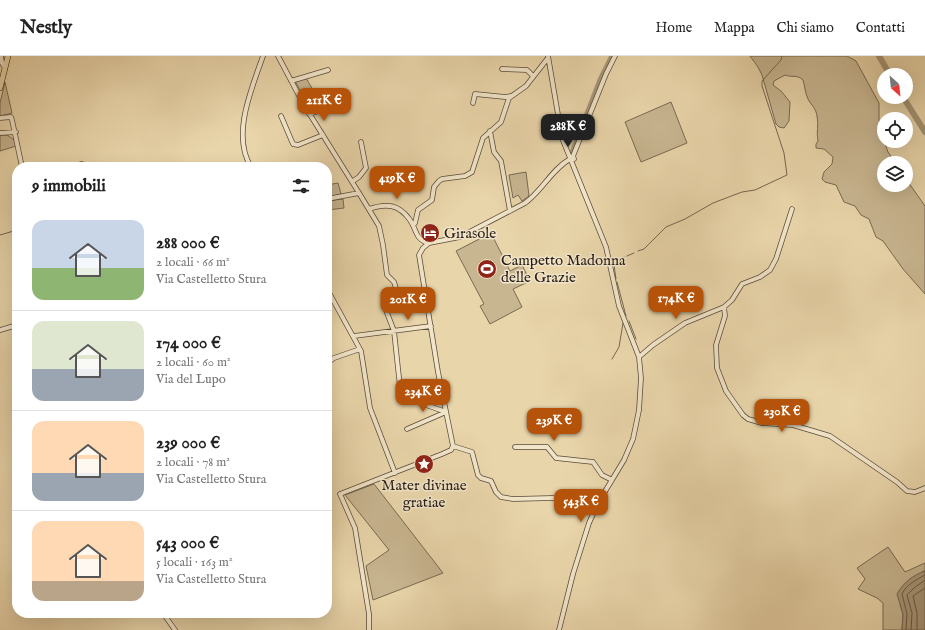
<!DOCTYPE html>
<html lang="it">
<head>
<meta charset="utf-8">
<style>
  :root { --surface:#fff; --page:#f2f2f2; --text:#222; --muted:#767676; --line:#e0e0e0; --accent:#b45309 }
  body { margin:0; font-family:"IM FELL English",serif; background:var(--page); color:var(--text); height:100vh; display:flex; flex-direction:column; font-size:15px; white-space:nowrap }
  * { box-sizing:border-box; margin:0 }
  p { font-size:13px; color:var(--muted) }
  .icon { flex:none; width:22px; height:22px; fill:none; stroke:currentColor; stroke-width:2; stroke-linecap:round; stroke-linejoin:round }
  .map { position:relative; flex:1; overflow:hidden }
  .side { position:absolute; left:12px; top:106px; width:320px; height:456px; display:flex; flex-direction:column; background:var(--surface); border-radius:16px; box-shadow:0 4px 16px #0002 }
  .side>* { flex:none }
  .needle { width:26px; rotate:153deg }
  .controls { position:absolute; left:877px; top:12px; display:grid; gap:8px }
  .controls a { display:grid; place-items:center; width:36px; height:36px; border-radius:50%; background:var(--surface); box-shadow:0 4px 16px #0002; font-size:20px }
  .price { position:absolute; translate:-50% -34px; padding:0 9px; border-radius:8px; background:var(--accent); color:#fff; font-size:13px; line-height:26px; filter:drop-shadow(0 1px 2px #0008) }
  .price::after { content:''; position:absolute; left:50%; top:24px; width:12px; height:9px; margin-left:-6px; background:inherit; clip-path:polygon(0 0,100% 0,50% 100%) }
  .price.current { background:#222; color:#fff }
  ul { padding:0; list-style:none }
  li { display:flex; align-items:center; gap:12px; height:100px; padding:0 20px }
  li+li { border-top:1px solid var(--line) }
  li span { display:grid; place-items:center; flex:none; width:112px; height:80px; border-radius:12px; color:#555 }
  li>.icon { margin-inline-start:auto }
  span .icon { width:48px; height:48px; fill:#fffc; stroke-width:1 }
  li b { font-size:17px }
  h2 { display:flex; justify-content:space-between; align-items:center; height:48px; padding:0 20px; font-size:17px }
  header { display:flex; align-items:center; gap:24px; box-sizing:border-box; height:56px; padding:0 20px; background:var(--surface); border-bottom:1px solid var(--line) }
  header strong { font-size:19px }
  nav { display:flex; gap:22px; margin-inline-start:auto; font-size:14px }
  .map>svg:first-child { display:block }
  .green { fill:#c8b691; stroke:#786a54 }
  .water { fill:#a79678; stroke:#746651 }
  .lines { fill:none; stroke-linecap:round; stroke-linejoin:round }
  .shore { stroke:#675a47; stroke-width:1 }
  .stream { stroke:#746651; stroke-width:1 }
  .canal { stroke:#a79678; stroke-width:3.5 }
  .river { stroke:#a79678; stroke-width:6 }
  .minor-casing { stroke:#584b3b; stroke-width:5.5 }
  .major-casing { stroke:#271d16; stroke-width:6 }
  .minor { stroke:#f1e4c8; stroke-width:4 }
  .major { stroke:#e9d5aa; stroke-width:5 }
  .labels { text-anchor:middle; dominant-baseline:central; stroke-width:3; stroke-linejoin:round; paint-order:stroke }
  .poi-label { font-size:15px; fill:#271d16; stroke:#f1e4c8; text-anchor:start }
</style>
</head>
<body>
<header>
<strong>Nestly</strong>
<nav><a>Home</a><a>Mappa</a><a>Chi siamo</a><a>Contatti</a></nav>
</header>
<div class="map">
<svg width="925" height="574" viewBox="0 0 925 574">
  <rect width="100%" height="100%" fill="#e9d5aa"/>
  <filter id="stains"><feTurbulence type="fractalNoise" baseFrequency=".005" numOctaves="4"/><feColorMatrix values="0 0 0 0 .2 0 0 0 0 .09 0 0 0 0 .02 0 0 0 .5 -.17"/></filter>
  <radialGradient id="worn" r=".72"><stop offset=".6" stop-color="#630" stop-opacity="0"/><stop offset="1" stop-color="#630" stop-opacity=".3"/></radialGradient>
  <path class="green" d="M750,0H847L856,5L879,47V64L884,85L888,96L896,107H884V129H906V123L925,150V238L903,213L883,185L876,181L869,163L861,159L855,150L844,146L836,129L825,126L822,123L824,116L832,108L833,101L824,93L816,92V88L818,85C816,76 819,69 817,60C816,52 811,49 808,43C805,37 805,30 803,24C797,18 791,22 785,19L774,25L773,29L781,35L790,46L789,65L784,72L779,71L776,68L762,19L758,11Z
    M306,22L323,51L312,55L295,25Z
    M5,26L12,57L0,60V47Z
    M671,46L687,87L641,106L625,66Z
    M0,79H7L16,85V90L0,95Z
    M526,116L529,140L522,145L518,139L513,142L509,119Z
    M338,127L341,138L327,142V129Z
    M343,143L344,152L327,154V145Z
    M491,177L510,215L522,209L530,225L513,233L522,251L490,268L480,250L484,248L456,195Z
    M374,428L443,517L373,544L366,510L389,494L345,439Z
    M888,491L905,516L925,507V515H923L900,549L903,558L902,574H883V547L877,542L858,533L865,523L857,512Z"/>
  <path class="water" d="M925,515V574H902L903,558L897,538C903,527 913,519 925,515Z"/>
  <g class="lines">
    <path class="shore" d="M906,574L907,558L902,538C906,529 916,524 925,519
      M911,574L912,557L907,539L914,532L925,524
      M917,574V557L913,540L925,532"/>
    <path class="stream" d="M0,179L17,174
      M638,195L644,193L666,171L685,163L713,147L742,136L755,134L787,119L784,97L762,30V25L781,4L782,0
      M627,200L634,197
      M618,204L624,201
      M614,209L616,223
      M617,226L626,260
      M629,265L636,283
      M612,303L619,291L623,267"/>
    <path class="canal" d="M571,97L600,22L611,0"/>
    <path class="river" d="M879,0L890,19
      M903,41L925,76"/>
    <defs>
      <path id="minor" d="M1,0L2,7L5,12
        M278,0L304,49L359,137
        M548,0L562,82L606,191L619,250L639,301L641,322L639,354L633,383L624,404L598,447L589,467L573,518L559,574
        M502,13L527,14L533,20
        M291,25L328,14
        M473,47L475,38L505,41L511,40
        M309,58L341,48L343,55
        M281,60L293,88L298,89L323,79
        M0,62L11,61L12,64L22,111
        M490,75L494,96L501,105L510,155
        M0,77L16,76
        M574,103L573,100L606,18L615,0
        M70,111L82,108L90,111
        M93,111L98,110
        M251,111C231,79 252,32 263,0
        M353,125L359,121L366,112L361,86
        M327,143L359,137L379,170L383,189L387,219L394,226L399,242L384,249L394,275L401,340L446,356
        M369,153C386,147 399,148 410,164C417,174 415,184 429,187L460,181L525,147C542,135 552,113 570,103
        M413,169L415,167L418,154L432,144L434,131L439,125L442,123L465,120L472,116L483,82L501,66L509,42L526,30L548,2
        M429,187L423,192L419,199L438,316L453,390
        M327,233L361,295L370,352L395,417
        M724,251L725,260L716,289L717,312L726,335L743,359L748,363L762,367L793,369L830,380L897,426L907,435L915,436L925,432
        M0,274L17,269
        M354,280L431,270
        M639,301L653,289L685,267L724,251L732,244L742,228L760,221L770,214L776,203L792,153
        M327,307L334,302L360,293
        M407,373L446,356
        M453,390L472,396L478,419L481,422L491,425L496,436L501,441L513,443L553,442L594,455
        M515,391H547L556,402L593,406L602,419L612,424
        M163,557L175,574
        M369,574V558L355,472L340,438L442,398L451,394L453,390"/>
      <path id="major" d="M0,32L8,0"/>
    </defs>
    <use href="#minor" class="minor-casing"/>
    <use href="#major" class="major-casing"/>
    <use href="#minor" class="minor"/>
    <use href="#major" class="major"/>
  </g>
  <defs>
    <symbol id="hotel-disc" viewBox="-11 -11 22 22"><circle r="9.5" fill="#8f2418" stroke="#f1e4c8"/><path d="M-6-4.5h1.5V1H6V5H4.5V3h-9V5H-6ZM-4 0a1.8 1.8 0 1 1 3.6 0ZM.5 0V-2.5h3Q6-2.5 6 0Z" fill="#fff"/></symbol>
    <symbol id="stadium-disc" viewBox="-11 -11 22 22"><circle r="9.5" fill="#8f2418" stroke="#f1e4c8"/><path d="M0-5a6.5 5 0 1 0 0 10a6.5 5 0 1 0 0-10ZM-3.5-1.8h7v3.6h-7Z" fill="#fff"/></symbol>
    <symbol id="sight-disc" viewBox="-11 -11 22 22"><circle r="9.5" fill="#8f2418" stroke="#f1e4c8"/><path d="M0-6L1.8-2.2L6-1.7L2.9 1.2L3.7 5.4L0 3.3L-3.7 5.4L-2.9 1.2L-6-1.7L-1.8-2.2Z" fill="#fff"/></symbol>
  </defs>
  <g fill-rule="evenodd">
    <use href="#hotel-disc" x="419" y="166" width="22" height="22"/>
    <use href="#stadium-disc" x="476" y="202" width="22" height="22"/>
    <use href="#sight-disc" x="413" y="397" width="22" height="22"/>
  </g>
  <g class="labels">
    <g class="poi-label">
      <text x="444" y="177">Girasole</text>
      <text x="501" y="204">Campetto Madonna<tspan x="501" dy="17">delle Grazie</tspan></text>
      <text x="424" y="429" text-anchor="middle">Mater divinae<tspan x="424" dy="17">gratiae</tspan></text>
    </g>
  </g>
  <rect width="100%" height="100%" filter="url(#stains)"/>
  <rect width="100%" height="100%" fill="url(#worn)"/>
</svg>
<div class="controls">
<a><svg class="needle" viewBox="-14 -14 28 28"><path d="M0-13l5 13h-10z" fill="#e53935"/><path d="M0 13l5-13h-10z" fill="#767676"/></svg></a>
<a><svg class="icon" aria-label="locate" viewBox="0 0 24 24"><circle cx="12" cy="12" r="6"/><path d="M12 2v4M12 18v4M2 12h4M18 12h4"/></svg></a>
<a><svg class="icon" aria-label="layers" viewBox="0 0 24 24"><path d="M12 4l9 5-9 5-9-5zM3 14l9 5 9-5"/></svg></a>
</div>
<b class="price" style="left:324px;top:66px">211K €</b>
<b class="price current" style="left:568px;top:92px">288K €</b>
<b class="price" style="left:397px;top:144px">419K €</b>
<b class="price" style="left:676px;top:264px">174K €</b>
<b class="price" style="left:408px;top:265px">201K €</b>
<b class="price" style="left:423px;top:357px">234K €</b>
<b class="price" style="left:782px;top:377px">230K €</b>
<b class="price" style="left:554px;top:386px">239K €</b>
<b class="price" style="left:581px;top:467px">543K €</b>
<section class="side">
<h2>9 immobili<svg class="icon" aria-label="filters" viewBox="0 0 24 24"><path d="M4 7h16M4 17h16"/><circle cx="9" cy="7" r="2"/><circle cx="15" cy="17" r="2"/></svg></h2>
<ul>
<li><span style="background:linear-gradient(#c9d6e8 60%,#8fb573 0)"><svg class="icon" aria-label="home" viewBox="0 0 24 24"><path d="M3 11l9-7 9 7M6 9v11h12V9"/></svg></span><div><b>288 000 €</b><p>2 locali · 66 m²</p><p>Via Castelletto Stura</p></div></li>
<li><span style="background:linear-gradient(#dfe7d0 60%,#9aa5b1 0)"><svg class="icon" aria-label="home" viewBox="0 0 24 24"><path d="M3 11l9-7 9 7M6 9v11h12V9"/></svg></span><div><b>174 000 €</b><p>2 locali · 60 m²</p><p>Via del Lupo</p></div></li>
<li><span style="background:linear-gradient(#ffd9b3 65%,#9aa5b1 0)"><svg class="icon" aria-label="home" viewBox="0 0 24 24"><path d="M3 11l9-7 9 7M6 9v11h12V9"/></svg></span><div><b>239 000 €</b><p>2 locali · 78 m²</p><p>Via Castelletto Stura</p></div></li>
<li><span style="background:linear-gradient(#ffd9b3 75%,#b9a48a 0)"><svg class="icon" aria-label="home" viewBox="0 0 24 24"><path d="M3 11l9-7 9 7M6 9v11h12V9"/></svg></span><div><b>543 000 €</b><p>5 locali · 163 m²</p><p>Via Castelletto Stura</p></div></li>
</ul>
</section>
</div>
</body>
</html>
